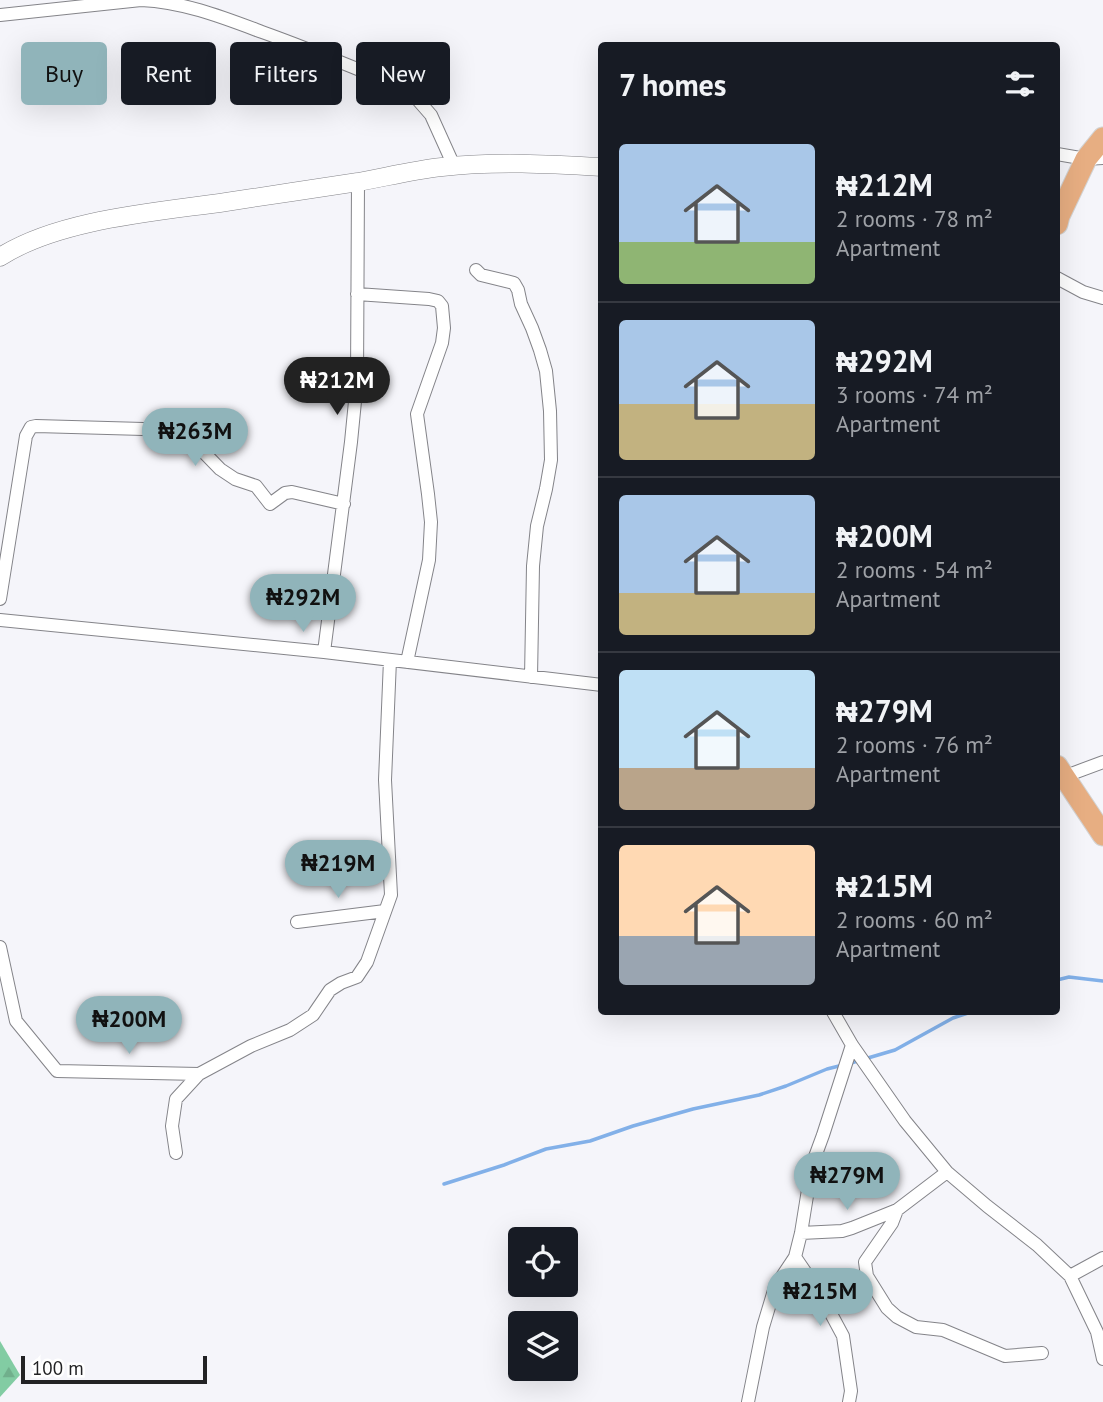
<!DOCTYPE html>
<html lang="en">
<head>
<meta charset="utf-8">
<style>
  :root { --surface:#171b24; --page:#242831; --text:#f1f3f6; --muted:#9ea1a6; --line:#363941; --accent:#90b4ba }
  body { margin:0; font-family:"PT Sans",sans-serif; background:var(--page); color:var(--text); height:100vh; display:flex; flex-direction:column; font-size:26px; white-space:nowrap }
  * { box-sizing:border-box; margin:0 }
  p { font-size:23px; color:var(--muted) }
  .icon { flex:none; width:38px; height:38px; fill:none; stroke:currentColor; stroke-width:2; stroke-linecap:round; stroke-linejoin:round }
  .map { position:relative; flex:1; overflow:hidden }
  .details { position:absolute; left:598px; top:42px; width:462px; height:973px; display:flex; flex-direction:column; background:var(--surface); border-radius:7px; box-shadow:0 7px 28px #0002 }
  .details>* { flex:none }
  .guide { position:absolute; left:21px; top:42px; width:472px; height:63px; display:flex; gap:14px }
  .tools { position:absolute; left:508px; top:1227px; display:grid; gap:14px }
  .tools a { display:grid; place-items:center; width:70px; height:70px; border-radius:7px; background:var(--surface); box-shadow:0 7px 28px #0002; font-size:35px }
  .scale { position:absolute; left:21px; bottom:18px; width:186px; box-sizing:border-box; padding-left:7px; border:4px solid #222224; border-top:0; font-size:19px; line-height:24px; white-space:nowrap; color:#222224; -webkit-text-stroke:5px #fff; paint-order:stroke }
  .price { position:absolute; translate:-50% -60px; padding:0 16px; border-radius:24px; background:var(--accent); color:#111; font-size:23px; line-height:46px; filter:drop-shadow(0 2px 4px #0008) }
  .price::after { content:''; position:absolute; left:50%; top:42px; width:21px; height:16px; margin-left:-10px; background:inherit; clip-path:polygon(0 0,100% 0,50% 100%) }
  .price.selected { background:#222; color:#fff }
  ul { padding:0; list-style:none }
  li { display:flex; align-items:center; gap:21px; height:175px; padding:0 21px }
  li+li { border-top:2px solid var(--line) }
  li span { display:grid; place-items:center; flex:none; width:196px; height:140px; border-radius:7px; color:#555 }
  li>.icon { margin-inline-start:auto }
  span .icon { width:84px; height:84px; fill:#fffc; stroke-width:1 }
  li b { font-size:30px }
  h2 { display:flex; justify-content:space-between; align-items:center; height:84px; padding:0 21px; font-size:30px }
  .pill { padding:0 24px; border-radius:7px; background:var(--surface); box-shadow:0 7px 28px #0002; font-size:24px; line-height:63px }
  .pill.selected { background:var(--accent); color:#111 }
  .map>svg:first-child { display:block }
  .forest { fill:url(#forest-firs) }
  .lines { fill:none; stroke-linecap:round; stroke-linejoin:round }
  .stream { stroke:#82b0e8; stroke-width:3.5 }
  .street-casing { stroke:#848489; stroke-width:14 }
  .secondary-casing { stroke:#848489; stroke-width:19 }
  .primary-casing { stroke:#d3d3d3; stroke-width:23 }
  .street { stroke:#fff; stroke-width:12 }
  .secondary { stroke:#fff; stroke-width:18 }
  .primary { stroke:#e7ae82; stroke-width:21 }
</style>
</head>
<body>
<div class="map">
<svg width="1103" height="1402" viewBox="0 0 1103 1402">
  <defs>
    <pattern id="forest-firs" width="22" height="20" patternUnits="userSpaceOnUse" patternTransform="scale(1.75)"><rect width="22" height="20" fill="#82cca3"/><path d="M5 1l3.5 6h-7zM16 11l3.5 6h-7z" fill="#70af8c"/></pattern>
  </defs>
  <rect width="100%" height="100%" fill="#f5f5fa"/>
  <path class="forest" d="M0,1341L20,1375L0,1397Z"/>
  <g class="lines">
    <path class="stream" d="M1057,980L1069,977L1103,981
      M851,1063L895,1050L953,1018L971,1012
      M444,1184L504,1165L546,1149L590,1141L633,1126L693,1109L759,1095L786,1086L827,1069L843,1065"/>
    <defs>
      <path id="street" d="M0,15L141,0C184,2 222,17 262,32C310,49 357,69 404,88L417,99L431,115L454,166
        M1057,154L1086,159L1103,158
        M476,270L481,275L514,283L518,290L521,304L532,328L540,350L546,371L550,411L551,460L546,489L537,526L533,566L531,677
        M1057,278L1083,292L1103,298
        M357,294L429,299L438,301L442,306L444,328L442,343L417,414L428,494L431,522L429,560L407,662
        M0,599L26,436L31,427L36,426L179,430L187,435L220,469L235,479L256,486L270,504L285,493L292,492L344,504
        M0,620L324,652L602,685
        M324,652L351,442L357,381L358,182
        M1063,777L1103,762
        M297,922L385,911
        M0,947L16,1021L57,1071L199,1074L251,1046L290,1030L313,1015L330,990L341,983L357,977L367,962L391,895L385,780L390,660
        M833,1012L852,1045L905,1121L947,1172L987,1206L1037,1245L1070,1276L1097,1332L1103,1359
        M176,1153L172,1126L176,1099L199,1074
        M947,1172L897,1210L892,1223L865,1262L867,1276L887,1308L897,1317L916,1327L943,1330L1005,1356L1042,1353
        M801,1233L842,1231L852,1228L897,1210
        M795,1257L821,1295L843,1336L851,1391L849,1402
        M1070,1276L1103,1258
        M748,1402L763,1327L775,1287L795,1257L801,1233L812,1165L823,1135L852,1045"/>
      <path id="secondary" d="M0,257C59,219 157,212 226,202C270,195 314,189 358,182C386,177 414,170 442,167C495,161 549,164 602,167"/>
      <path id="primary" d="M1057,224L1059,216L1086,159L1103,138
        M1057,766L1103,835"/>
    </defs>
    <use href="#street" class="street-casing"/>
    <use href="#secondary" class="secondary-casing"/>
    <use href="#primary" class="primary-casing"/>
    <use href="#street" class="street"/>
    <use href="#secondary" class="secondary"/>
    <use href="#primary" class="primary"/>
  </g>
</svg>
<div class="tools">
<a><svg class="icon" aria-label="locate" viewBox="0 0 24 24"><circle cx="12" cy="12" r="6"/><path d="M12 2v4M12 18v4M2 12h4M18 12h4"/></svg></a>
<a><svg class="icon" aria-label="layers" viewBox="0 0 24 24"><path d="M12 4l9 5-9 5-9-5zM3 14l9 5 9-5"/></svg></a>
</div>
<div class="scale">100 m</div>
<b class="price selected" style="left:337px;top:417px">₦212M</b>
<b class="price" style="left:195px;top:468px">₦263M</b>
<b class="price" style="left:303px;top:634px">₦292M</b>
<b class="price" style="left:338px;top:900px">₦219M</b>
<b class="price" style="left:129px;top:1056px">₦200M</b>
<b class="price" style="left:847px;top:1212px">₦279M</b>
<b class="price" style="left:820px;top:1328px">₦215M</b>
<div class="guide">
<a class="pill selected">Buy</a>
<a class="pill">Rent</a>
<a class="pill">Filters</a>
<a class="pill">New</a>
</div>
<section class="details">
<h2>7 homes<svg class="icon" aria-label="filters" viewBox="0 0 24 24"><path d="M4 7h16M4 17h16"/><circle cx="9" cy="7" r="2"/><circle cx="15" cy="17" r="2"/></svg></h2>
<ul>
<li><span style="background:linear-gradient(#a9c7e8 70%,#8fb573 0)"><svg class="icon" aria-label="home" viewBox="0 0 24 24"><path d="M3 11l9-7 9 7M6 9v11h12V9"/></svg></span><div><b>₦212M</b><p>2 rooms · 78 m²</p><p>Apartment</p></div></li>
<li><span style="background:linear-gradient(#a9c7e8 60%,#c2b280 0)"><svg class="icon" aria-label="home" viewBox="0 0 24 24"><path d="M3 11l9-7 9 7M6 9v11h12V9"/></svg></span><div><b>₦292M</b><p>3 rooms · 74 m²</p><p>Apartment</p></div></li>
<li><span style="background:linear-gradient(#a9c7e8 70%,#c2b280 0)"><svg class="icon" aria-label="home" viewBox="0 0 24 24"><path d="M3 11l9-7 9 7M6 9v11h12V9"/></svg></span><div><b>₦200M</b><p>2 rooms · 54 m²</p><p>Apartment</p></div></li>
<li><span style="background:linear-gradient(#bfe0f5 70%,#b9a48a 0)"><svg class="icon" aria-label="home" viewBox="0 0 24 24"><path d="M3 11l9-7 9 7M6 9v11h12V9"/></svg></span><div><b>₦279M</b><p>2 rooms · 76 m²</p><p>Apartment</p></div></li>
<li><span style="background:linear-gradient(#ffd9b3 65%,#9aa5b1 0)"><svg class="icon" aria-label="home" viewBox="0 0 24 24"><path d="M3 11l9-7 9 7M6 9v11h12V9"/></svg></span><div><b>₦215M</b><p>2 rooms · 60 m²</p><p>Apartment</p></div></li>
</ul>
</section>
</div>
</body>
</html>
